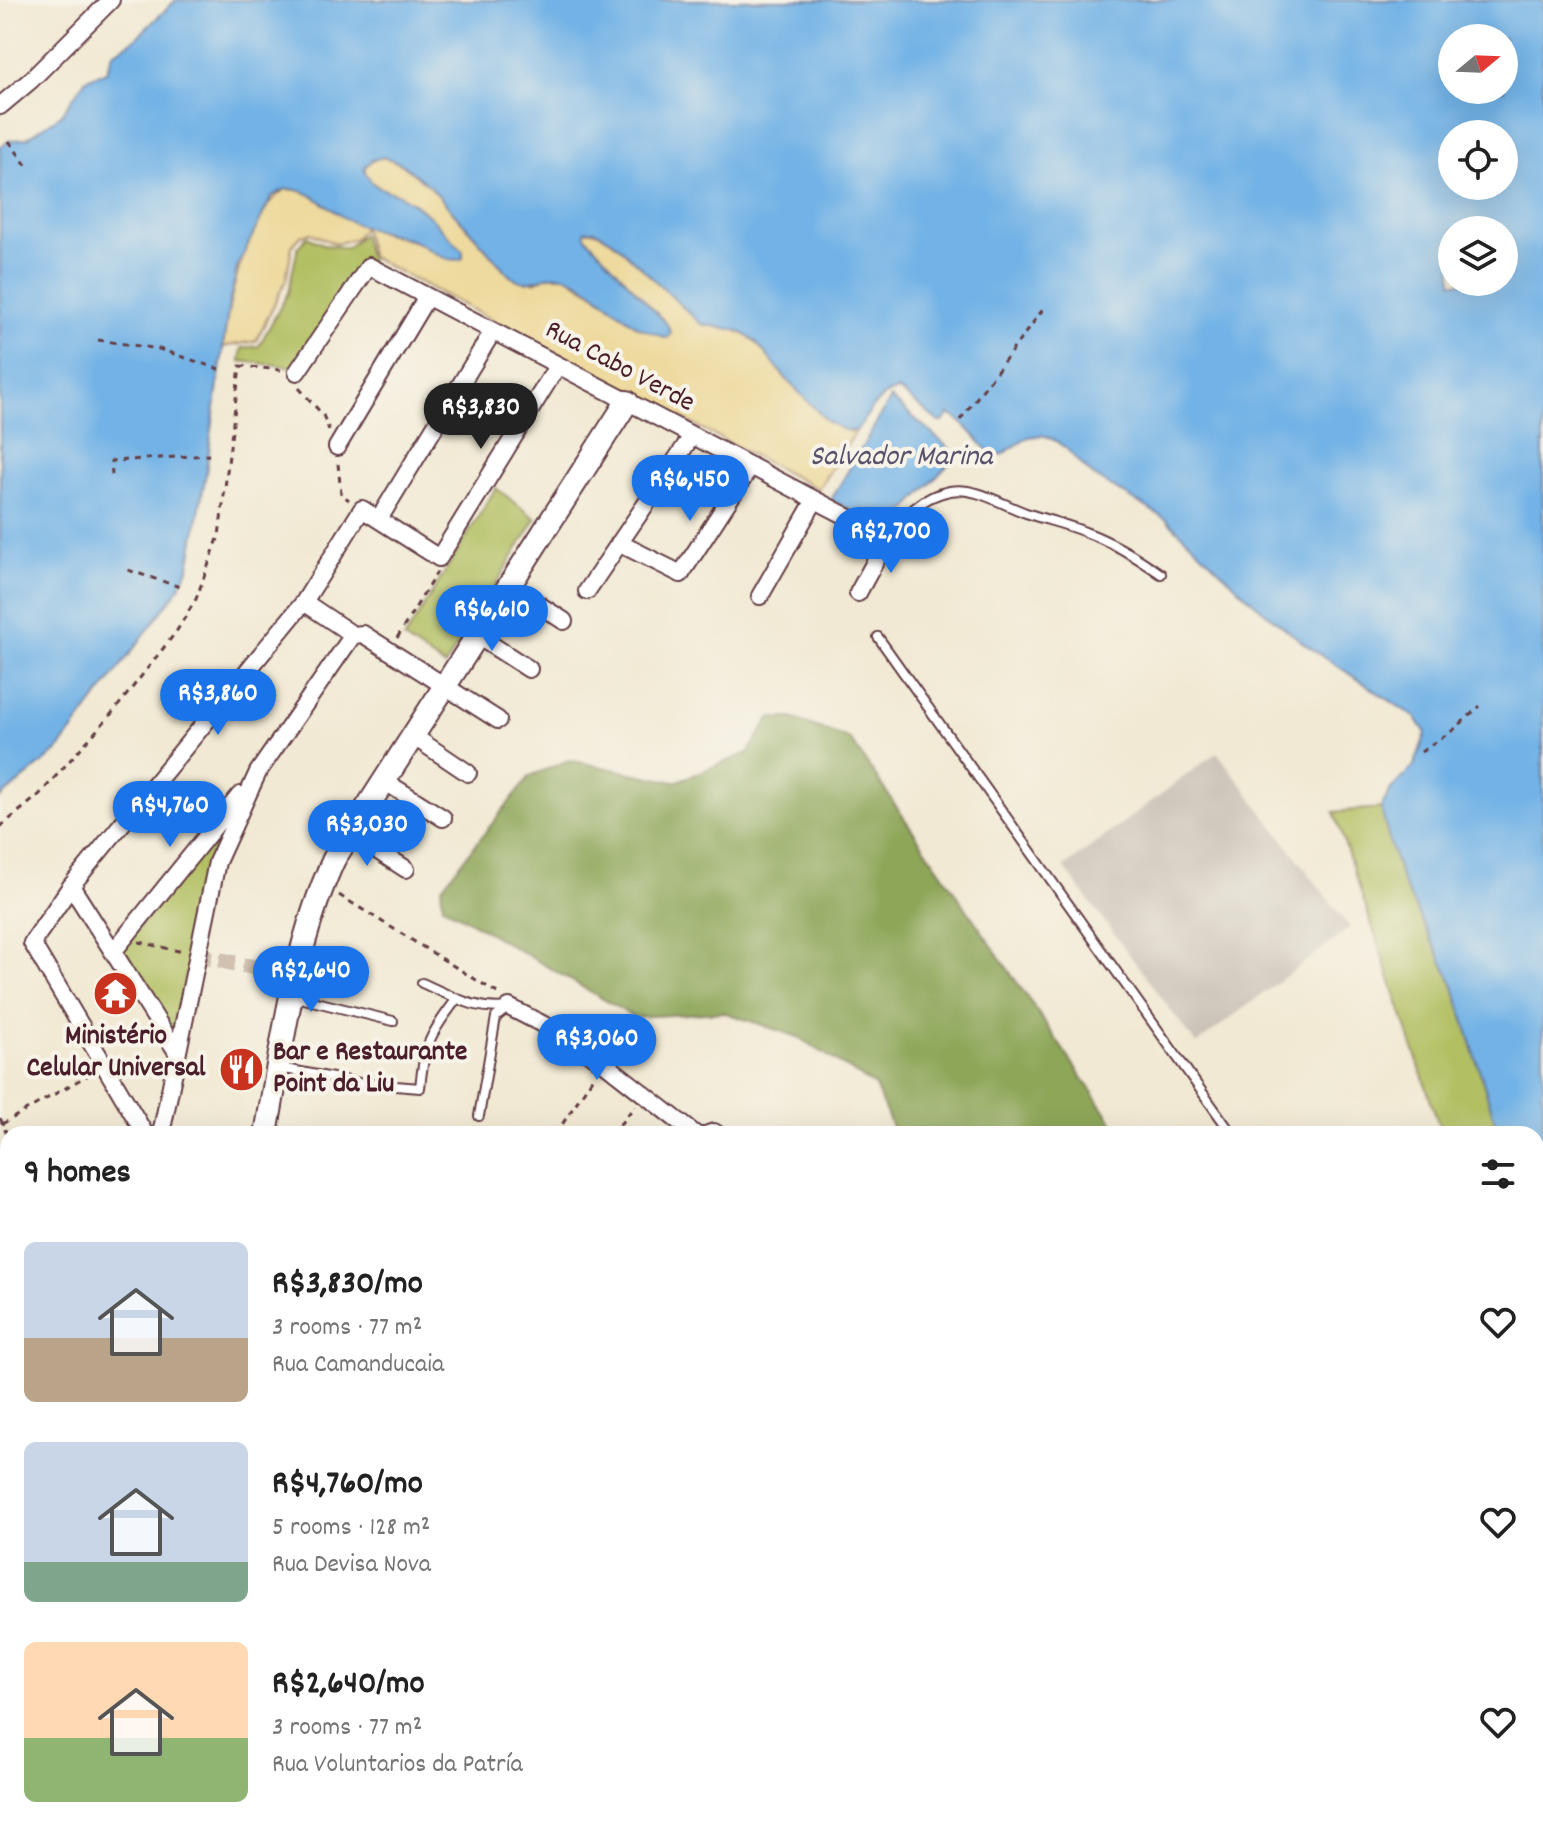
<!DOCTYPE html>
<html lang="en">
<head>
<meta charset="utf-8">
<style>
  :root { --surface:#fff; --page:#f2f2f2; --text:#222; --muted:#767676; --accent:#1a73e8 }
  body { margin:0; font-family:Dekko,sans-serif; background:var(--page); color:var(--text); height:100vh; display:flex; flex-direction:column; font-size:30px; white-space:nowrap }
  * { box-sizing:border-box; margin:0 }
  p { font-size:26px; color:var(--muted) }
  .icon { flex:none; width:44px; height:44px; fill:none; stroke:currentColor; stroke-width:2; stroke-linecap:round; stroke-linejoin:round }
  .map { position:relative; flex:1; overflow:hidden }
  .details { position:absolute; left:0px; top:1126px; width:1544px; height:712px; display:flex; flex-direction:column; background:var(--surface); border-radius:24px 24px 0 0; box-shadow:0 8px 32px #0002 }
  .details>* { flex:none }
  .needle { width:52px; rotate:71deg }
  .tools { position:absolute; left:1438px; top:24px; display:grid; gap:16px }
  .tools a { display:grid; place-items:center; width:80px; height:80px; border-radius:50%; background:var(--surface); box-shadow:0 8px 32px #0002; font-size:40px }
  .price { position:absolute; translate:-50% -68px; padding:0 18px; border-radius:28px; background:var(--accent); color:#fff; font-size:26px; line-height:52px; filter:drop-shadow(0 2px 4px #0008) }
  .price::after { content:''; position:absolute; left:50%; top:48px; width:24px; height:18px; margin-left:-12px; background:inherit; clip-path:polygon(0 0,100% 0,50% 100%) }
  .price.current { background:#222; color:#fff }
  ul { padding:0; list-style:none }
  li { display:flex; align-items:center; gap:24px; height:200px; padding:0 24px }
  li span { display:grid; place-items:center; flex:none; width:224px; height:160px; border-radius:12px; color:#555 }
  li>.icon { margin-inline-start:auto }
  span .icon { width:96px; height:96px; fill:#fffc; stroke-width:1 }
  li b { font-size:34px }
  h2 { display:flex; justify-content:space-between; align-items:center; height:96px; padding:0 24px; font-size:34px }
  .map>svg:first-child { display:block }
  .industrial { fill:#cbc2b8 }
  .green { fill:#b2bf62; stroke:#7e6f46; stroke-width:2 }
  .forest { fill:#8da658; stroke:#6c6242; stroke-width:2 }
  .sand { fill:#eeda9e; stroke:#9c7c64; stroke-width:2 }
  .water { fill:#72b2e6; stroke:#5e6888; stroke-width:2; fill-rule:evenodd }
  .lines { fill:none; stroke-linecap:round; stroke-linejoin:round }
  .street-tunnel { stroke:#d0c1b1; stroke-width:16; stroke-dasharray:16 8; stroke-linecap:butt }
  .lane-casing { stroke:#633d44; stroke-width:12 }
  .street-casing { stroke:#633d44; stroke-width:20 }
  .secondary-casing { stroke:#633d44; stroke-width:26 }
  .path { stroke:#633d44; stroke-width:3; stroke-dasharray:6 6; stroke-linecap:butt }
  .lane { stroke:#fff; stroke-width:8 }
  .street { stroke:#fff; stroke-width:16 }
  .secondary { stroke:#fff; stroke-width:22 }
  .labels { text-anchor:middle; dominant-baseline:central; stroke-width:8; stroke-linejoin:round; paint-order:stroke }
  .street-label { font-size:28px; fill:#4a1f2b; stroke:#f7f3e8 }
  .poi-label { font-size:28px; font-weight:bold; fill:#4a1f2b; stroke:#f7f3e8 }
  .water-label { font-size:30px; font-style:italic; fill:#58526c; stroke:#f7f3e8 }
</style>
</head>
<body>
<div class="map">
<svg width="1543" height="1838" viewBox="0 0 1543 1838">
  <rect width="100%" height="100%" fill="#f7f3e8"/>
  <filter id="ink" filterUnits="userSpaceOnUse"><feTurbulence type="fractalNoise" baseFrequency=".0125" numOctaves="2"/><feDisplacementMap in="SourceGraphic" scale="16" xChannelSelector="R" yChannelSelector="G"/><feConvolveMatrix kernelMatrix="1 2 1 2 8 2 1 2 1" color-interpolation-filters="sRGB"/></filter>
  <filter id="wash" filterUnits="userSpaceOnUse"><feTurbulence type="fractalNoise" baseFrequency=".006" numOctaves="4" result="noise"/><feDisplacementMap in="SourceGraphic" scale="32" xChannelSelector="R" yChannelSelector="G"/><feGaussianBlur stdDeviation="1.8" result="paint"/><feColorMatrix in="noise" values="0 0 0 0 0 0 0 0 0 0 0 0 0 0 0 0 0 1.4 0 .05"/><feComposite in="paint" operator="in"/></filter>
  <g filter="url(#wash)">
    <rect width="100%" height="100%" fill="#f1e9d3"/>
    <path class="industrial" d="M1217,752L1350,928L1196,1044L1064,867Z"/>
    <path class="green" d="M362,235L370,261L293,367L240,361L242,348L259,346L288,293L298,247L307,237L325,245L347,248Z
      M496,488L536,519L445,666L404,639Z
      M1381,808L1390,844L1403,883L1453,983L1499,1134H1442L1334,812Z
      M217,830L225,834L211,859L173,1037L118,952Z
      M1359,1830H1536L1543,1838H1362Z"/>
    <path class="forest" d="M770,718H792L850,739L1121,1134H895L875,1086L798,1037L723,1012L634,1017L443,906L441,888L530,776L569,760L675,782L748,753Z
      M1089,1830H1312L1316,1838H1093Z"/>
    <path class="sand" d="M384,157L399,163L430,186L510,276L534,282L549,276H566L607,302L638,327L667,338L670,336L585,236L584,231C607,225 663,287 679,304C700,325 736,323 756,343C768,354 776,369 788,381C806,400 829,416 850,432L856,431L818,489L371,257L363,228L356,238L336,244L311,233L301,236L292,246L286,280L256,341L222,347C229,303 246,212 286,189C316,189 333,214 359,225C376,233 397,235 415,242L400,195C382,190 369,187 364,168L372,160Z"/>
    <path class="water" d="M176,0H1543V1838H1445L1440,1830H1536V1134H1499L1453,983L1403,883L1390,844L1381,808L1391,789L1414,766L1426,733L1416,718L1306,645L1255,604L1166,519L1092,475L1065,447L1054,440L1043,435L1029,437L1001,455H992C977,441 967,423 949,414L943,422H939L899,390C878,393 868,415 856,431L844,430L828,422L789,382L755,341L739,331L701,324L613,241L594,230L585,231V236L667,324L671,332L667,338C657,334 646,331 637,326C617,313 587,282 564,276C542,271 533,291 510,276L430,186L400,163L384,157L372,160L364,168C370,189 384,188 401,196C426,208 444,232 463,251V258C448,265 431,250 418,243C395,232 368,232 346,219C325,207 313,189 286,189L272,196L238,265L229,304L206,473L189,567L180,587L58,750L0,798V147L9,141L27,138L61,115L86,79L106,72L113,53L134,40ZM1504,38V90H1452V38ZM1504,134V186H1452V134ZM1452,230H1504V282H1452Z
      M891,398L957,455L888,529L831,500Z"/>
  </g>
  <g filter="url(#ink)">
    <g class="lines">
      <path class="street-tunnel" d="M196,955L295,976"/>
      <defs>
        <path id="lane" d="M888,538C904,516 922,496 950,491C975,486 1003,505 1026,513C1046,520 1066,524 1085,532C1113,542 1137,557 1161,574
          M878,637L1232,1134
          M422,983C452,996 475,1011 508,1007
          M292,996L393,1021
          M280,1068L359,1083L420,1088C424,1045 430,1034 456,1000
          M479,1116L496,1017L509,1007
          M367,1830L370,1838
          M1276,1830L1294,1838
          M1316,1830L1320,1838"/>
        <path id="street" d="M0,106L31,80L111,0
          M297,372L369,266L888,538L858,593
          M337,447L427,297
          M379,519L493,331
          M619,543L681,574L751,466
          M508,585L564,621
          M587,591L692,436
          M760,596L815,500
          M304,602L353,635L363,634L498,720
          M476,635L529,669
          M413,736L468,773
          M384,781L443,818
          M350,833L406,869
          M71,886L177,1052
          M113,952L240,795
          M509,1007L550,1028L603,1062L695,1134
          M145,1134L32,943L71,886L304,602L362,509L439,558L558,365
          M161,1134L217,862L258,772L353,635
          M708,1134L714,1132L717,1134
          M0,1466H8
          M0,1532L8,1531
          M5,1611L8,1595
          M0,1727L8,1726
          M68,1830L70,1838
          M143,1830L146,1838
          M563,1830L566,1838
          M583,1830L586,1838
          M1124,1830L1127,1838
          M477,1838L478,1830"/>
        <path id="secondary" d="M266,1134C283,1041 294,946 334,859L627,402
          M254,1830L257,1838"/>
      </defs>
      <use href="#lane" class="lane-casing"/>
      <use href="#street" class="street-casing"/>
      <use href="#secondary" class="secondary-casing"/>
      <path class="path" d="M9,141L26,165
        M98,340L159,349L219,369
        M299,388L323,415L329,430
        M960,420L1044,308
        M338,464L341,494L349,500
        M112,475L111,461L209,455
        M128,570L180,587
        M397,638L437,572
        M1421,752L1456,728L1480,706
        M0,827L39,795L114,711L176,632L196,599L219,536L240,366L281,370
        M339,895L499,994
        M139,942L183,952
        M0,1118L8,1137
        M2,1124L90,1074
        M556,1134L595,1074
        M612,1134L635,1106
        M0,1268L8,1251
        M0,1420L8,1413"/>
      <use href="#lane" class="lane"/>
      <use href="#street" class="street"/>
      <use href="#secondary" class="secondary"/>
    </g>
  </g>
  <defs>
    <symbol id="temple-disc" viewBox="-11 -11 22 22"><circle r="9.5" fill="#c8321e" stroke="#f7f3e8"/><path d="M0-6L5-2H3V0L6.5 2.5H4V6H1.5V3h-3V6H-4V2.5H-6.5L-3 0V-2H-5Z" fill="#fff"/></symbol>
    <symbol id="restaurant-disc" viewBox="-11 -11 22 22"><circle r="9.5" fill="#c8321e" stroke="#f7f3e8"/><path d="M-5-6h1v4h1v-4h1v4h1v-4h1v5L-1.5 .5V6h-2V.5L-5-1ZM5-6V6H3V1.5H1.5Q1.5-4 5-6Z" fill="#fff"/></symbol>
  </defs>
  <g fill-rule="evenodd">
    <use href="#temple-disc" x="90" y="968" width="51" height="51"/>
    <use href="#restaurant-disc" x="216" y="1044" width="51" height="51"/>
  </g>
  <g class="labels">
    <g class="street-label">
      <text transform="translate(619 368) rotate(28)">Rua Cabo Verde</text>
    </g>
    <g class="poi-label">
      <text x="116" y="1038">Ministério<tspan x="116" dy="32">Celular Universal</tspan></text>
      <text x="273" y="1054" text-anchor="start">Bar e Restaurante<tspan x="273" dy="32">Point da Liu</tspan></text>
    </g>
    <g class="water-label">
      <text x="901" y="458">Salvador Marina</text>
    </g>
  </g>
</svg>
<div class="tools">
<a><svg class="needle" viewBox="-14 -14 28 28"><path d="M0-13l5 13h-10z" fill="#e53935"/><path d="M0 13l5-13h-10z" fill="#767676"/></svg></a>
<a><svg class="icon" aria-label="locate" viewBox="0 0 24 24"><circle cx="12" cy="12" r="6"/><path d="M12 2v4M12 18v4M2 12h4M18 12h4"/></svg></a>
<a><svg class="icon" aria-label="layers" viewBox="0 0 24 24"><path d="M12 4l9 5-9 5-9-5zM3 14l9 5 9-5"/></svg></a>
</div>
<b class="price current" style="left:481px;top:451px">R$3,830</b>
<b class="price" style="left:690px;top:523px">R$6,450</b>
<b class="price" style="left:891px;top:575px">R$2,700</b>
<b class="price" style="left:492px;top:653px">R$6,610</b>
<b class="price" style="left:218px;top:737px">R$3,860</b>
<b class="price" style="left:170px;top:849px">R$4,760</b>
<b class="price" style="left:367px;top:868px">R$3,030</b>
<b class="price" style="left:311px;top:1014px">R$2,640</b>
<b class="price" style="left:597px;top:1082px">R$3,060</b>
<section class="details">
<h2>9 homes<svg class="icon" aria-label="filters" viewBox="0 0 24 24"><path d="M4 7h16M4 17h16"/><circle cx="9" cy="7" r="2"/><circle cx="15" cy="17" r="2"/></svg></h2>
<ul>
<li><span style="background:linear-gradient(#c9d6e8 60%,#b9a48a 0)"><svg class="icon" aria-label="home" viewBox="0 0 24 24"><path d="M3 11l9-7 9 7M6 9v11h12V9"/></svg></span><div><b>R$3,830/mo</b><p>3 rooms · 77 m²</p><p>Rua Camanducaia</p></div><svg class="icon" aria-label="heart" viewBox="0 0 24 24"><path d="M12 20l-8-8c-3-5 5-10 8-4 3-6 11-1 8 4z"/></svg></li>
<li><span style="background:linear-gradient(#c9d6e8 75%,#7fa58c 0)"><svg class="icon" aria-label="home" viewBox="0 0 24 24"><path d="M3 11l9-7 9 7M6 9v11h12V9"/></svg></span><div><b>R$4,760/mo</b><p>5 rooms · 128 m²</p><p>Rua Devisa Nova</p></div><svg class="icon" aria-label="heart" viewBox="0 0 24 24"><path d="M12 20l-8-8c-3-5 5-10 8-4 3-6 11-1 8 4z"/></svg></li>
<li><span style="background:linear-gradient(#ffd9b3 60%,#8fb573 0)"><svg class="icon" aria-label="home" viewBox="0 0 24 24"><path d="M3 11l9-7 9 7M6 9v11h12V9"/></svg></span><div><b>R$2,640/mo</b><p>3 rooms · 77 m²</p><p>Rua Voluntarios da Patría</p></div><svg class="icon" aria-label="heart" viewBox="0 0 24 24"><path d="M12 20l-8-8c-3-5 5-10 8-4 3-6 11-1 8 4z"/></svg></li>
</ul>
</section>
</div>
</body>
</html>
